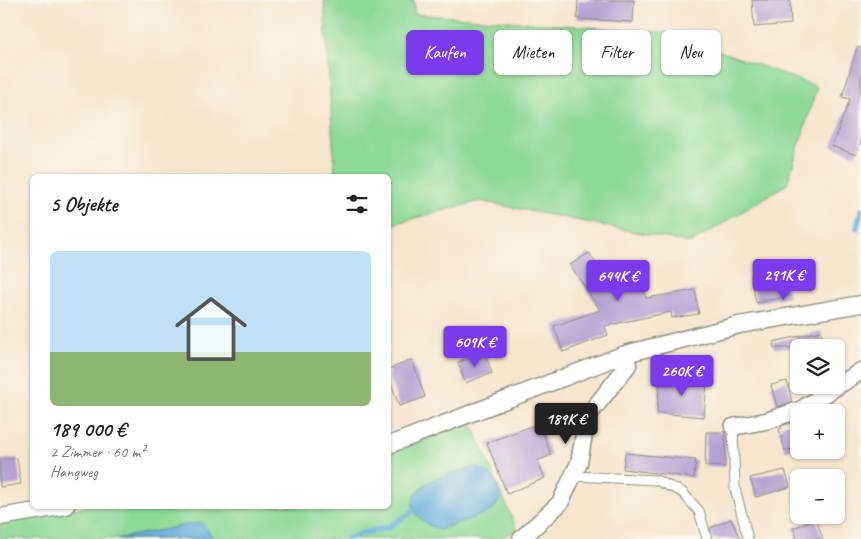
<!DOCTYPE html>
<html lang="de">
<head>
<meta charset="utf-8">
<style>
  :root { --surface:#fff; --page:#f6f6f6; --text:#222; --muted:#767676; --line:#e0e0e0; --accent:#7c3aed }
  body { margin:0; font-family:Caveat,sans-serif; background:var(--page); color:var(--text); height:100vh; display:flex; flex-direction:column; font-size:19px; white-space:nowrap }
  * { box-sizing:border-box; margin:0 }
  p { font-size:16px; color:var(--muted) }
  .icon { flex:none; width:28px; height:28px; fill:none; stroke:currentColor; stroke-width:2; stroke-linecap:round; stroke-linejoin:round }
  .map { position:relative; flex:1; overflow:hidden }
  .side { position:absolute; left:30px; top:174px; width:361px; height:335px; display:flex; flex-direction:column; background:var(--surface); border-radius:8px; box-shadow:0 1px 4px #0004 }
  .side>* { flex:none }
  .guide { position:absolute; left:406px; top:30px; width:379px; height:45px; display:flex; gap:10px }
  .tools { position:absolute; left:790px; top:339px; display:grid; gap:10px }
  .tools a { display:grid; place-items:center; width:55px; height:55px; border-radius:8px; background:var(--surface); box-shadow:0 1px 4px #0004; font-size:25px }
  .price { position:absolute; translate:-50% -42px; padding:0 11px; border-radius:5px; background:var(--accent); color:#fff; font-size:16px; line-height:32px; filter:drop-shadow(0 1px 2px #0008) }
  .price::after { content:''; position:absolute; left:50%; top:30px; width:15px; height:11px; margin-left:-8px; background:inherit; clip-path:polygon(0 0,100% 0,50% 100%) }
  .price.selected { background:#222; color:#fff }
  ul { padding:0; list-style:none }
  li { display:grid; align-content:center; gap:10px; height:265px; padding:0 20px }
  li+li { border-top:1px solid var(--line) }
  li span { display:grid; place-items:center; height:155px; border-radius:8px; color:#555 }
  li>.icon { margin-inline-start:auto }
  span .icon { width:90px; height:90px; fill:#fffc; stroke-width:1 }
  li b { font-size:21px }
  h2 { display:flex; justify-content:space-between; align-items:center; height:60px; padding:0 20px; font-size:21px }
  .tag { padding:0 18px; border-radius:8px; background:var(--surface); box-shadow:0 1px 4px #0004; font-size:18px; line-height:45px }
  .tag.selected { background:var(--accent); color:#fff }
  .map>svg:first-child { display:block }
  .green { fill:#8dd996; stroke:#568b65 }
  .water { fill:#65aedd; stroke:#427688 }
  .lines { fill:none; stroke-linecap:round; stroke-linejoin:round }
  .stream { stroke:#65aedd; stroke-width:5.5 }
  .building { fill:#b49fd3 }
  .lane-casing { stroke:#8b9181; stroke-width:11 }
  .street-casing { stroke:#8b9181; stroke-width:19 }
  .lane { stroke:#fff; stroke-width:9 }
  .street { stroke:#fff; stroke-width:16 }
</style>
</head>
<body>
<div class="map">
<svg width="861" height="539" viewBox="0 0 861 539">
  <rect width="100%" height="100%" fill="#fbf7ec"/>
  <filter id="ink" filterUnits="userSpaceOnUse"><feTurbulence type="fractalNoise" baseFrequency=".02" numOctaves="2"/><feDisplacementMap in="SourceGraphic" scale="10" xChannelSelector="R" yChannelSelector="G"/><feConvolveMatrix kernelMatrix="1 2 1 2 8 2 1 2 1" color-interpolation-filters="sRGB"/></filter>
  <filter id="wash" filterUnits="userSpaceOnUse"><feTurbulence type="fractalNoise" baseFrequency=".0096" numOctaves="4" result="noise"/><feDisplacementMap in="SourceGraphic" scale="20" xChannelSelector="R" yChannelSelector="G"/><feGaussianBlur stdDeviation="1.12" result="paint"/><feColorMatrix in="noise" values="0 0 0 0 0 0 0 0 0 0 0 0 0 0 0 0 0 1.4 0 .05"/><feComposite in="paint" operator="in"/></filter>
  <g filter="url(#wash)">
    <rect width="100%" height="100%" fill="#f7e5ce"/>
    <path class="green" d="M324,0H414V14L672,33L817,87L787,184L691,243L480,201L389,225V176H335Z
      M471,422L517,530L498,539H0V522L92,506H389V452Z"/>
    <path class="water" d="M477,467C495,475 497,480 500,500L492,511L439,530C420,522 401,507 422,487C432,477 464,469 477,467Z
      M201,522L214,539H116Z"/>
    <g class="lines">
      <path class="stream" d="M857,228L861,210
        M347,539L362,533L389,527L413,511"/>
    </g>
    <g id="blocks">
      <path class="building" d="M578,0H634L633,22L577,19Z
        M752,0H790L791,24L754,27Z
        M857,47L861,48V141L856,155L832,146L850,99L842,97Z
        M589,253L599,267L638,261L646,298L695,290L699,314L672,318L671,312L605,326L608,335L563,352L554,326L600,310L570,265Z
        M783,269L789,296L756,303L751,275Z
        M821,331L825,348H774L773,342Z
        M485,353L492,373L465,383L458,362Z
        M412,360L425,397L399,406L389,377V369Z
        M660,378L707,382L704,417L657,413Z
        M787,381L792,402L777,407L771,385Z
        M797,421L799,447L785,451L779,429L782,428L781,426Z
        M539,423L551,455L537,461L545,478L507,494L487,443Z
        M706,432H725L726,434L725,467L705,466Z
        M625,453L696,460L694,478L623,469Z
        M17,458L21,484L0,487V460Z
        M785,470L790,487L756,497L750,478Z
        M731,519L740,539H713L710,528Z
        M816,519L823,539H797L793,528Z"/>
    </g>
  </g>
  <g filter="url(#ink)">
    <use href="#blocks" fill-opacity="0" stroke="#8b9181" stroke-width="1"/>
    <g class="lines">
      <defs>
        <path id="lane" d="M733,427L735,488L748,539
          M573,476L656,480L682,492L699,511L707,539"/>
        <path id="street" d="M733,427L766,421L802,409L861,371
          M389,445L625,354L739,325L861,304
          M0,517L66,506
          M521,539L560,503L579,463L587,417L628,365L625,354"/>
      </defs>
      <use href="#lane" class="lane-casing"/>
      <use href="#street" class="street-casing"/>
      <use href="#lane" class="lane"/>
      <use href="#street" class="street"/>
    </g>
  </g>
</svg>
<div class="tools">
<a><svg class="icon" aria-label="layers" viewBox="0 0 24 24"><path d="M12 4l9 5-9 5-9-5zM3 14l9 5 9-5"/></svg></a>
<a>+</a>
<a>−</a>
</div>
<b class="price" style="left:784px;top:301px">291K €</b>
<b class="price" style="left:618px;top:302px">644K €</b>
<b class="price" style="left:475px;top:368px">609K €</b>
<b class="price" style="left:682px;top:397px">260K €</b>
<b class="price selected" style="left:566px;top:445px">189K €</b>
<div class="guide">
<a class="tag selected">Kaufen</a>
<a class="tag">Mieten</a>
<a class="tag">Filter</a>
<a class="tag">Neu</a>
</div>
<section class="side">
<h2>5 Objekte<svg class="icon" aria-label="filters" viewBox="0 0 24 24"><path d="M4 7h16M4 17h16"/><circle cx="9" cy="7" r="2"/><circle cx="15" cy="17" r="2"/></svg></h2>
<ul>
<li><span style="background:linear-gradient(#bfe0f5 65%,#8fb573 0)"><svg class="icon" aria-label="home" viewBox="0 0 24 24"><path d="M3 11l9-7 9 7M6 9v11h12V9"/></svg></span><div><b>189 000 €</b><p>2 Zimmer · 60 m²</p><p>Hangweg</p></div></li>
</ul>
</section>
</div>
</body>
</html>
